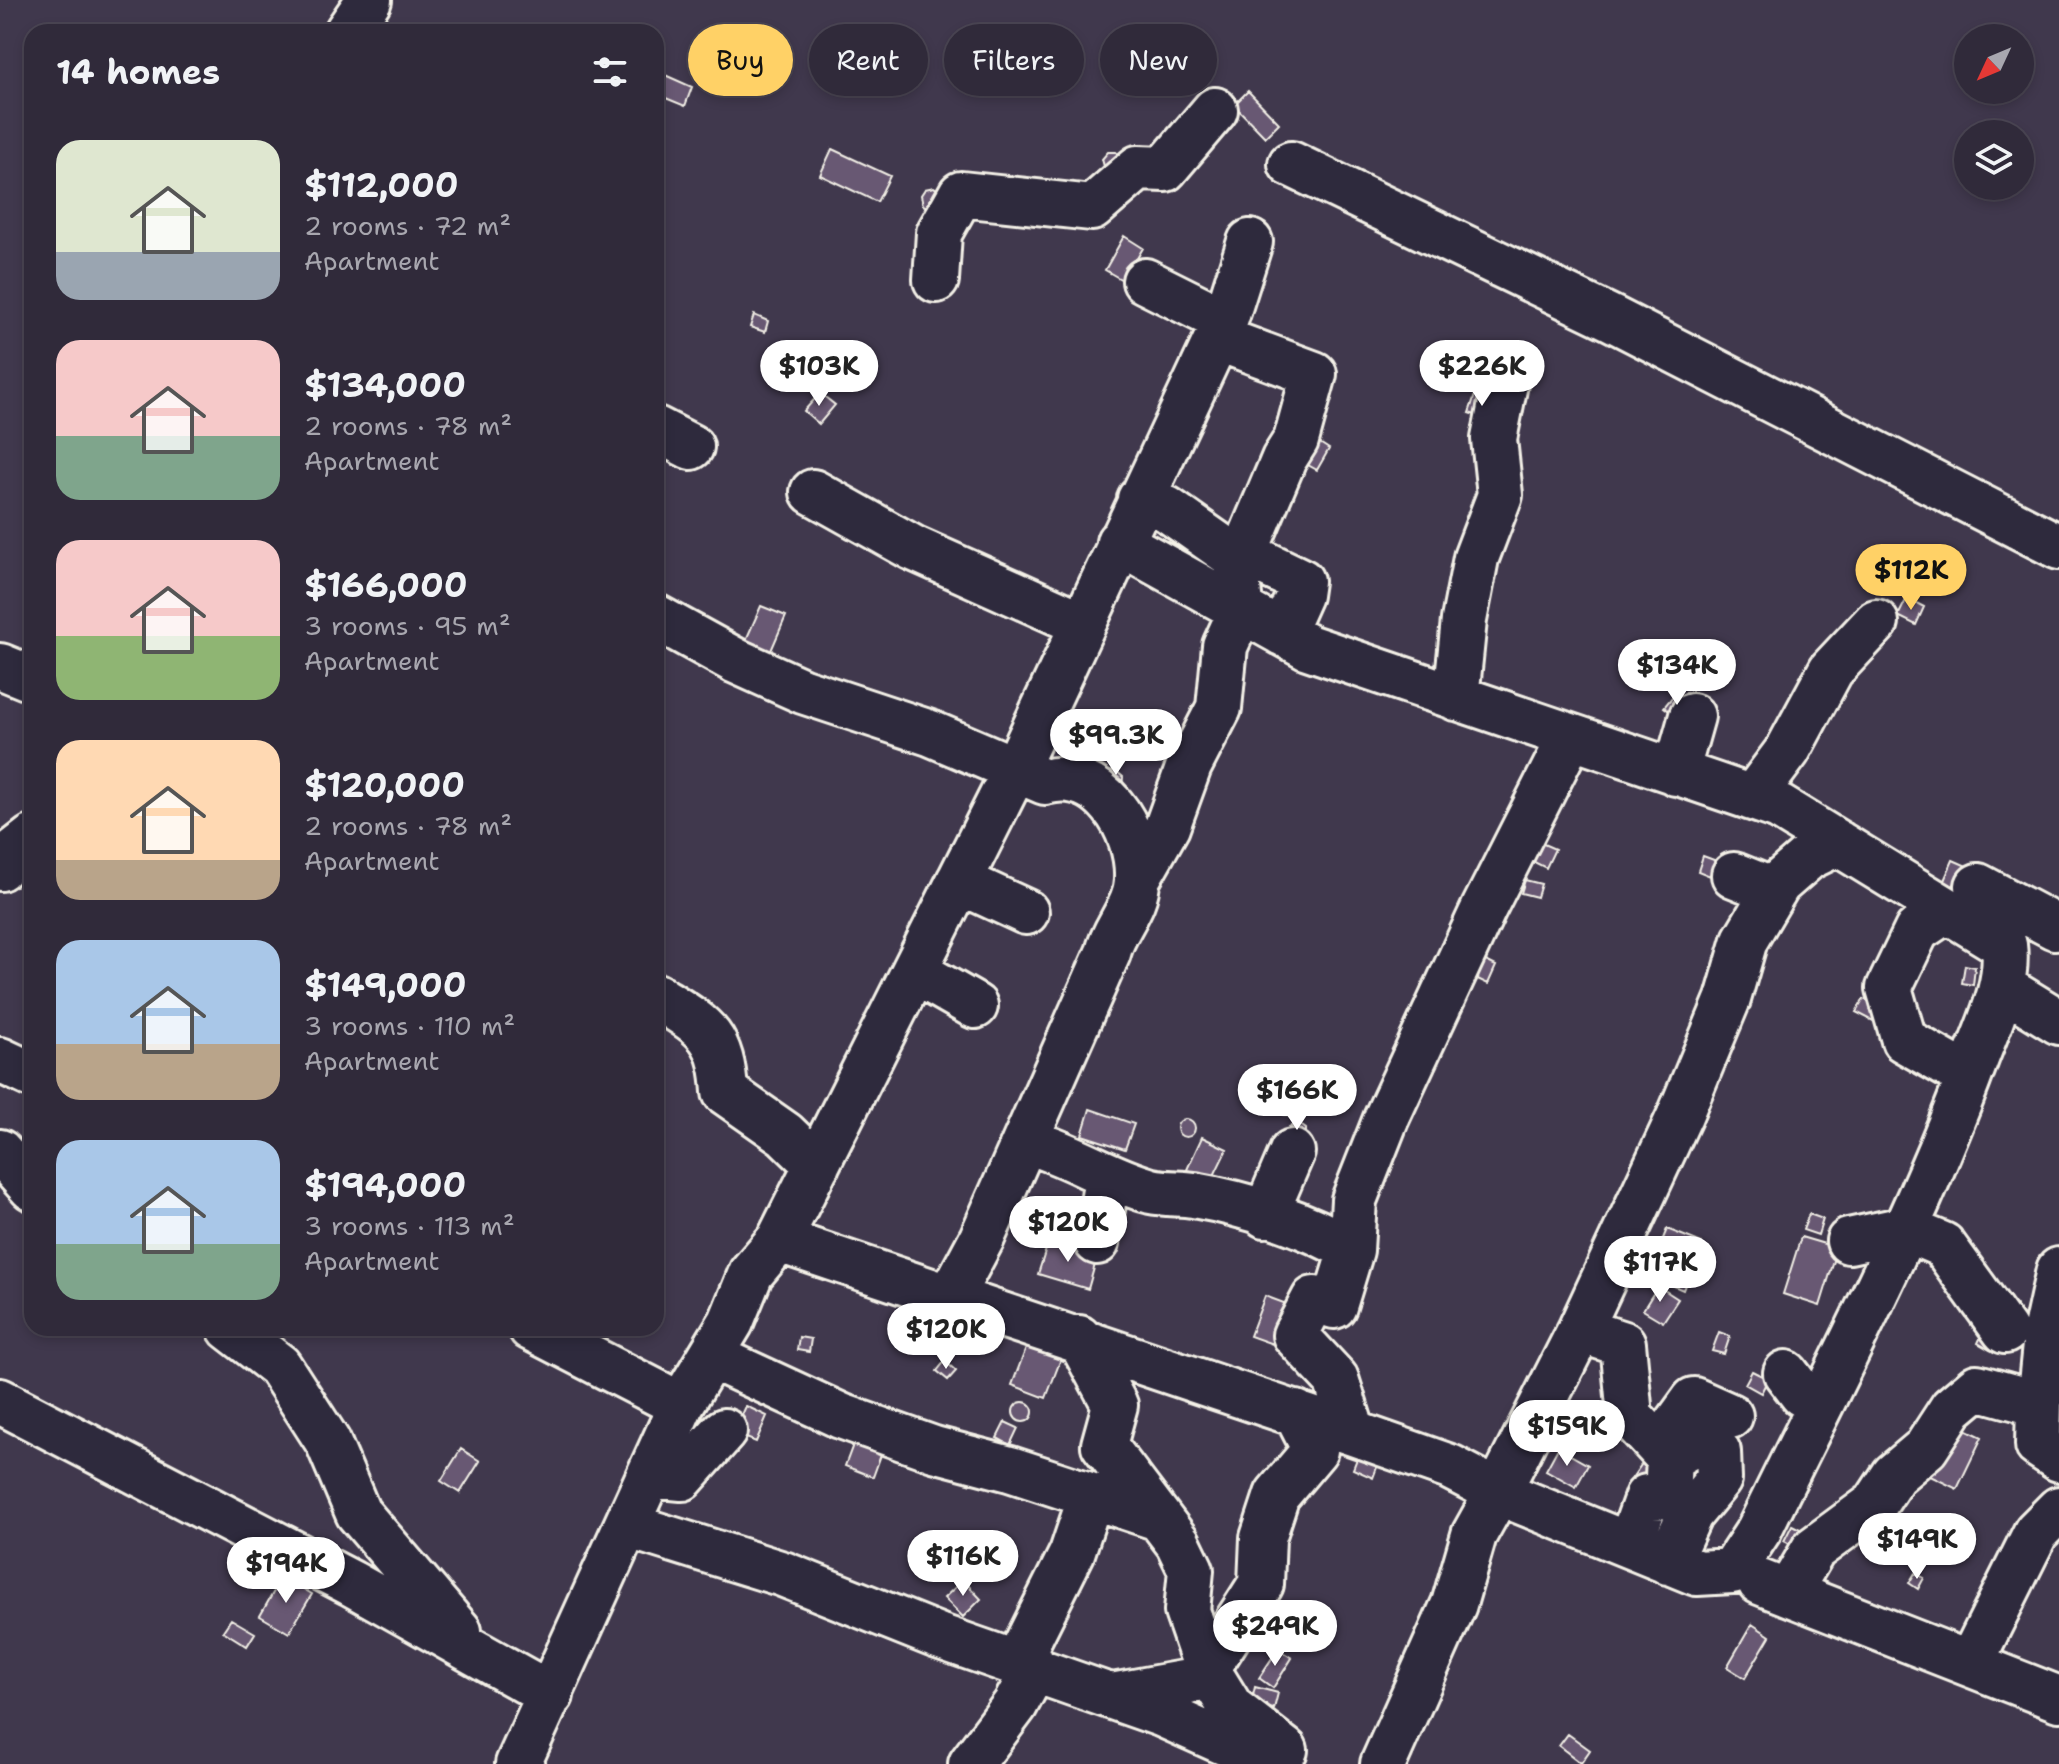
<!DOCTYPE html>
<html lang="en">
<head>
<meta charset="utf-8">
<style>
  :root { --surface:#302a3a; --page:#383242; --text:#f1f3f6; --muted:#a8a7af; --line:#4b4654; --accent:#ffd166 }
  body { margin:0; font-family:"Shantell Sans",sans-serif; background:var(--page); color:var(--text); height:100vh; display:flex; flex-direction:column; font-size:30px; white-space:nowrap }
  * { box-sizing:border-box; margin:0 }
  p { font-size:26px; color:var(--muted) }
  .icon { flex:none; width:44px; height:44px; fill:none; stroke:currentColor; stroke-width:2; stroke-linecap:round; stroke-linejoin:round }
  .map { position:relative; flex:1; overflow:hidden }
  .details { position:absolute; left:24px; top:24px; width:640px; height:1312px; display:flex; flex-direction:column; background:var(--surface); border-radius:24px; box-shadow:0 4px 12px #0003,0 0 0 2px var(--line) }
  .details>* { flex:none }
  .banner { position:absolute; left:688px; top:24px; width:760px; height:72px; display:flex; gap:16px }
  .needle { width:52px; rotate:226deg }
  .buttons { position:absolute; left:1954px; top:24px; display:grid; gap:16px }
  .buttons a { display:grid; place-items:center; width:80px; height:80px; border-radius:50%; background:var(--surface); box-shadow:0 4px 12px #0003,0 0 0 2px var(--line); font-size:40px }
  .price { position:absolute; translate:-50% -68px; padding:0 18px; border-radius:28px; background:#fff; color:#222; font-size:26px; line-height:52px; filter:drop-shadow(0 2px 4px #0008) }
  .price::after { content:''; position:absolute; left:50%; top:48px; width:24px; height:18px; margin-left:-12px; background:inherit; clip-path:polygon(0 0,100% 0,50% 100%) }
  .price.on { background:var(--accent); color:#111 }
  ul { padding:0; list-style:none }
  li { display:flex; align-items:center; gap:24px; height:200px; padding:0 32px }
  li span { display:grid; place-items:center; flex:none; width:224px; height:160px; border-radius:24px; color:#555 }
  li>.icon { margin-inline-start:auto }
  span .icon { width:96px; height:96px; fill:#fffc; stroke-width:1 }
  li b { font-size:34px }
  h2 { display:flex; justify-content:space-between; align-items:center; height:96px; padding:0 32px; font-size:34px }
  .pill { padding:0 28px; border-radius:36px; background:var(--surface); box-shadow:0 4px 12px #0003,0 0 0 2px var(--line); font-size:28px; line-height:72px }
  .pill.on { background:var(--accent); color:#111 }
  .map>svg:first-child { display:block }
  .building { fill:#685873; stroke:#f4f1e8; stroke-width:2 }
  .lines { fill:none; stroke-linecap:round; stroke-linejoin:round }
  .minor-casing { stroke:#f4f1e8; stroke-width:50 }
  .minor { stroke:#2f2a3d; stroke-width:44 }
</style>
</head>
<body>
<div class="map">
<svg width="2059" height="1764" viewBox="0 0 2059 1764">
  <rect width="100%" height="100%" fill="#40384d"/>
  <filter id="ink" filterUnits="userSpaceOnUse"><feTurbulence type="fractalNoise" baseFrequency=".0125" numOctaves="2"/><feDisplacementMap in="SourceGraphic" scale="16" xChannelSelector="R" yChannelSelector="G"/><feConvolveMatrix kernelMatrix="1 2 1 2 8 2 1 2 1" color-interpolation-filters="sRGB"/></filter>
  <g filter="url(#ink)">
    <path class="building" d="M656,71L692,87L685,106L656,94Z
      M1248,91L1279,123L1265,137L1234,105Z
      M832,149L890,176L877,202L820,175Z
      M1108,152H1116L1123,159L1105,170L1102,159Z
      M934,187L940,192L929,208L923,205L921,195L925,189Z
      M25,210H32V222H25Z
      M1124,236L1143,248L1124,281L1105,270Z
      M754,315L768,321L765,332L750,327Z
      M820,393L835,405L819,424L804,411Z
      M1475,395L1496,402L1490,420L1469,413Z
      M1312,438L1329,449L1317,470L1299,460Z
      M1907,598L1924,607L1916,625L1898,616Z
      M761,606L786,616L767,660L742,649Z
      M1673,696L1689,707L1680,719L1664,707Z
      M1115,770L1123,777L1122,787L1105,774Z
      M1532,839L1555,849L1546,868L1524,857Z
      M1703,856L1725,864L1720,880L1698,871Z
      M1953,860L1969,867L1958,893L1942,885Z
      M1525,880L1541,884L1537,897L1521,893Z
      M1474,955L1496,966L1488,984L1465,973Z
      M1965,965L1975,967L1973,985L1962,983Z
      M1864,999L1886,1010L1879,1024L1856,1012Z
      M1294,1075L1317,1084L1302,1122L1280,1113Z
      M1090,1109L1134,1124L1125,1149L1082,1135Z
      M1177 1128a9 9 0 1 1 18 0a9 9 0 1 1-18 0Z
      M1298,1123L1306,1129V1139L1287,1136L1289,1127Z
      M1202,1137L1227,1149L1208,1188L1184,1176Z
      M1809,1214L1823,1219L1818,1235L1803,1230Z
      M1667,1229L1702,1243L1683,1290L1648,1275Z
      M1801,1237L1838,1248L1820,1306L1783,1294Z
      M1049,1240L1098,1254L1088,1289L1038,1274Z
      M1658,1286L1678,1299L1663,1322L1643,1310Z
      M1265,1296L1292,1306L1278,1346L1250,1336Z
      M1987,1323L1999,1329L1990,1350L1978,1343Z
      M1719,1332L1730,1336L1724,1354L1712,1351Z
      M799,1337L811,1339L809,1352L797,1350Z
      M1028,1343L1062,1356L1046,1398L1012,1385Z
      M945,1361L956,1371L948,1380L937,1371Z
      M1752,1371L1768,1379L1761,1393L1745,1384Z
      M1013 1412a10 10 0 1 1 20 0a10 10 0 1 1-20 0Z
      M746,1406L767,1416L756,1442L734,1433Z
      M1005,1422L1018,1428L1010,1445L997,1438Z
      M1951,1422L1982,1437L1957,1489L1926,1474Z
      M854,1442L882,1452L873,1477L845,1466Z
      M1558,1448L1588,1465L1576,1487L1546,1470Z
      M461,1449L480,1461L460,1493L441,1481Z
      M1360,1451L1380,1459L1373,1478L1353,1469Z
      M1650,1452L1661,1459L1643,1486L1632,1478Z
      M1792,1525L1802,1530L1794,1546L1784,1541Z
      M1915,1573L1924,1578L1918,1589L1909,1583Z
      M282,1577L312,1594L289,1633L260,1616Z
      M963,1580L981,1599L963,1617L944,1598Z
      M231,1619L255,1633L247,1646L223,1631Z
      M1752,1624L1770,1636L1745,1678L1727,1667Z
      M1278,1649L1292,1658L1273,1688L1259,1678Z
      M1255,1687L1278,1693L1274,1709L1251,1704Z
      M1568,1734L1590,1750L1581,1763L1559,1746Z"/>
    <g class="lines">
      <defs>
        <path id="minor" d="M347,32L369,0
          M1291,164L1611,318L2059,547
          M936,280L939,233L961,194L1092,208L1138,168L1165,169L1215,110
          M1145,281L1225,321
          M656,429L691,447
          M813,492L913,548L1081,623
          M1140,499L1167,509L1228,552L1245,554L1301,581L1299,595L1282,633
          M1119,542L1308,647L1779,807L2004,945C2009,985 1989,1023 1975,1061C1916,1222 1834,1376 1759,1530L1732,1571L1697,1573L1498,1492L1580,1330L1680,1115L1728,999L1745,940L1778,884L1809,857L1838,843
          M656,617L736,661L803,691L930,733L1045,782C1100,766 1139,829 1137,879C1137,907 1114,927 1108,953L982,1238L951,1296
          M0,666L32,679
          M1456,698L1464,620L1476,558L1500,495L1494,439L1508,368
          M1676,773L1692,716
          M1752,798L1788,750L1831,670L1876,622
          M0,868L5,859L32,838
          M1734,875L1774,891
          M1138,878L1167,827L1189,766L1219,708L1225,646L1241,611L1236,573L1284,459L1296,440L1314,374L1217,338
          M959,881L1026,912
          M1978,886L2055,927
          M1947,910L1917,930L1889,988L1904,1040L1969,1077
          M914,971L975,1006
          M2002,987L2059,1022
          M656,996C703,1026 722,1033 725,1092L785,1134L817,1165
          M0,1060L32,1075
          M1026,1141C1070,1153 1107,1179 1151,1191C1165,1194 1180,1193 1194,1195C1246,1204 1306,1223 1351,1250
          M0,1152L32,1188
          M1265,1215L1292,1152
          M779,1240L1015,770L1225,321L1250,242
          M1849,1241L1905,1229L1943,1245L2005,1331
          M1097,1242L1107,1177
          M230,1328L279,1366L328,1442L358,1513L459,1631
          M531,1328L681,1405
          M1580,1330L1623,1344L1630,1416L1669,1458L1685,1449
          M1079,1338L1115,1405L1104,1445L1178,1543L1191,1570L1187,1611L1207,1669L1231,1708L1285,1750
          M711,1356L841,1416L934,1449L1010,1469L1159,1518
          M1786,1373L1802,1394L1823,1400
          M0,1401L351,1583L551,1695
          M2039,1404L2038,1445L2059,1459
          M1353,1433L1336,1379L1295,1335L1314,1299L1334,1306L1351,1250L1354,1200L1386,1119L1484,908L1570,738
          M651,1475L682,1478L724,1431
          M629,1526L783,1574L938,1636L1161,1714L1273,1764
          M1630,1545L1647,1497L1667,1496L1669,1458
          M1668,1562L1690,1514L1719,1479L1718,1452L1673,1429L1694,1400L1730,1416
          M1760,1582L2059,1699
          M1788,1593L1814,1549L1875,1504L1894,1475L1926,1448L1952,1408L1977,1387L2039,1404L2047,1325L2059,1270
          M1971,1662L2036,1532L2059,1509
          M1112,1696L1189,1682L1207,1669L1261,1584L1263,1538L1277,1495L1315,1450L1296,1413
          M518,1764L681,1405L731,1322L751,1273L779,1240L1353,1433L1450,1467L1498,1492L1474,1535L1454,1604L1383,1764
          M971,1764L1015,1705L1034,1670L1025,1647L1072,1553L1091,1496"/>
      </defs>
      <use href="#minor" class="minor-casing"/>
      <use href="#minor" class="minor"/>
    </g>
  </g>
</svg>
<div class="buttons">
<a><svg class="needle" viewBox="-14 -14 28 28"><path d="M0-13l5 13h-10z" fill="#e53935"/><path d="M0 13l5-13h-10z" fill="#a8a7af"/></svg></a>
<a><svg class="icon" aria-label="layers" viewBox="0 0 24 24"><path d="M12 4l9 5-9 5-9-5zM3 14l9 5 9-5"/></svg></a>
</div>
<b class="price" style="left:819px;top:408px">$103K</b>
<b class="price" style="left:1482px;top:408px">$226K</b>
<b class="price on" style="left:1911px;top:612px">$112K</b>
<b class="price" style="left:1677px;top:707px">$134K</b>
<b class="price" style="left:1116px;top:777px">$99.3K</b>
<b class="price" style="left:1297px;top:1132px">$166K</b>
<b class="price" style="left:1068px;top:1264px">$120K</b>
<b class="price" style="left:1660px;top:1304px">$117K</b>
<b class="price" style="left:946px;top:1371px">$120K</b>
<b class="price" style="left:1567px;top:1468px">$159K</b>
<b class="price" style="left:1917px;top:1581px">$149K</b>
<b class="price" style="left:963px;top:1598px">$116K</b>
<b class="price" style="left:286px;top:1605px">$194K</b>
<b class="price" style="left:1275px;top:1668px">$249K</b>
<div class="banner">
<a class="pill on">Buy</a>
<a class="pill">Rent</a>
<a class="pill">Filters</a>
<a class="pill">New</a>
</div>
<section class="details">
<h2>14 homes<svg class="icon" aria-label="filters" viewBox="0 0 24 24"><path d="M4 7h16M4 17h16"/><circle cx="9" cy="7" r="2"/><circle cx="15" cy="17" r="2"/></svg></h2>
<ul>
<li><span style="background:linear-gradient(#dfe7d0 70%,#9aa5b1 0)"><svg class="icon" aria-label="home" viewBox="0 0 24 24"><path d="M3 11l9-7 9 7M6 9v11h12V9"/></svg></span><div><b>$112,000</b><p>2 rooms · 72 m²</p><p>Apartment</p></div></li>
<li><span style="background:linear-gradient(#f6c9c9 60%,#7fa58c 0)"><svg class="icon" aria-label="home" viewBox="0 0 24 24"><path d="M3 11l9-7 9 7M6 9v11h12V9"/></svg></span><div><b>$134,000</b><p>2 rooms · 78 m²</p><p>Apartment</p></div></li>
<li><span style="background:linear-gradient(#f6c9c9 60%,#8fb573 0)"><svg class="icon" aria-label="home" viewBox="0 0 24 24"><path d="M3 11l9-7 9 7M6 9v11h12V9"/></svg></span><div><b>$166,000</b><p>3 rooms · 95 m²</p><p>Apartment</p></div></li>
<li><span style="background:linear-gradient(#ffd9b3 75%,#b9a48a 0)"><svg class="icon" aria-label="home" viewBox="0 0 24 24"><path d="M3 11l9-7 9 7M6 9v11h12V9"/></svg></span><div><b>$120,000</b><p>2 rooms · 78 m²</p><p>Apartment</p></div></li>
<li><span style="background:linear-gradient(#a9c7e8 65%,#b9a48a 0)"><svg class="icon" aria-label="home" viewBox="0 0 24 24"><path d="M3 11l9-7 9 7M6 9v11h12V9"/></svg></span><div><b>$149,000</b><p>3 rooms · 110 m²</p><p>Apartment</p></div></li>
<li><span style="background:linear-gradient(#a9c7e8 65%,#7fa58c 0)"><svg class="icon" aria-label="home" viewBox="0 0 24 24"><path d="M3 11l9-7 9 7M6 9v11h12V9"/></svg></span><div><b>$194,000</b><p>3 rooms · 113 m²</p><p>Apartment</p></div></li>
</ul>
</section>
</div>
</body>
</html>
